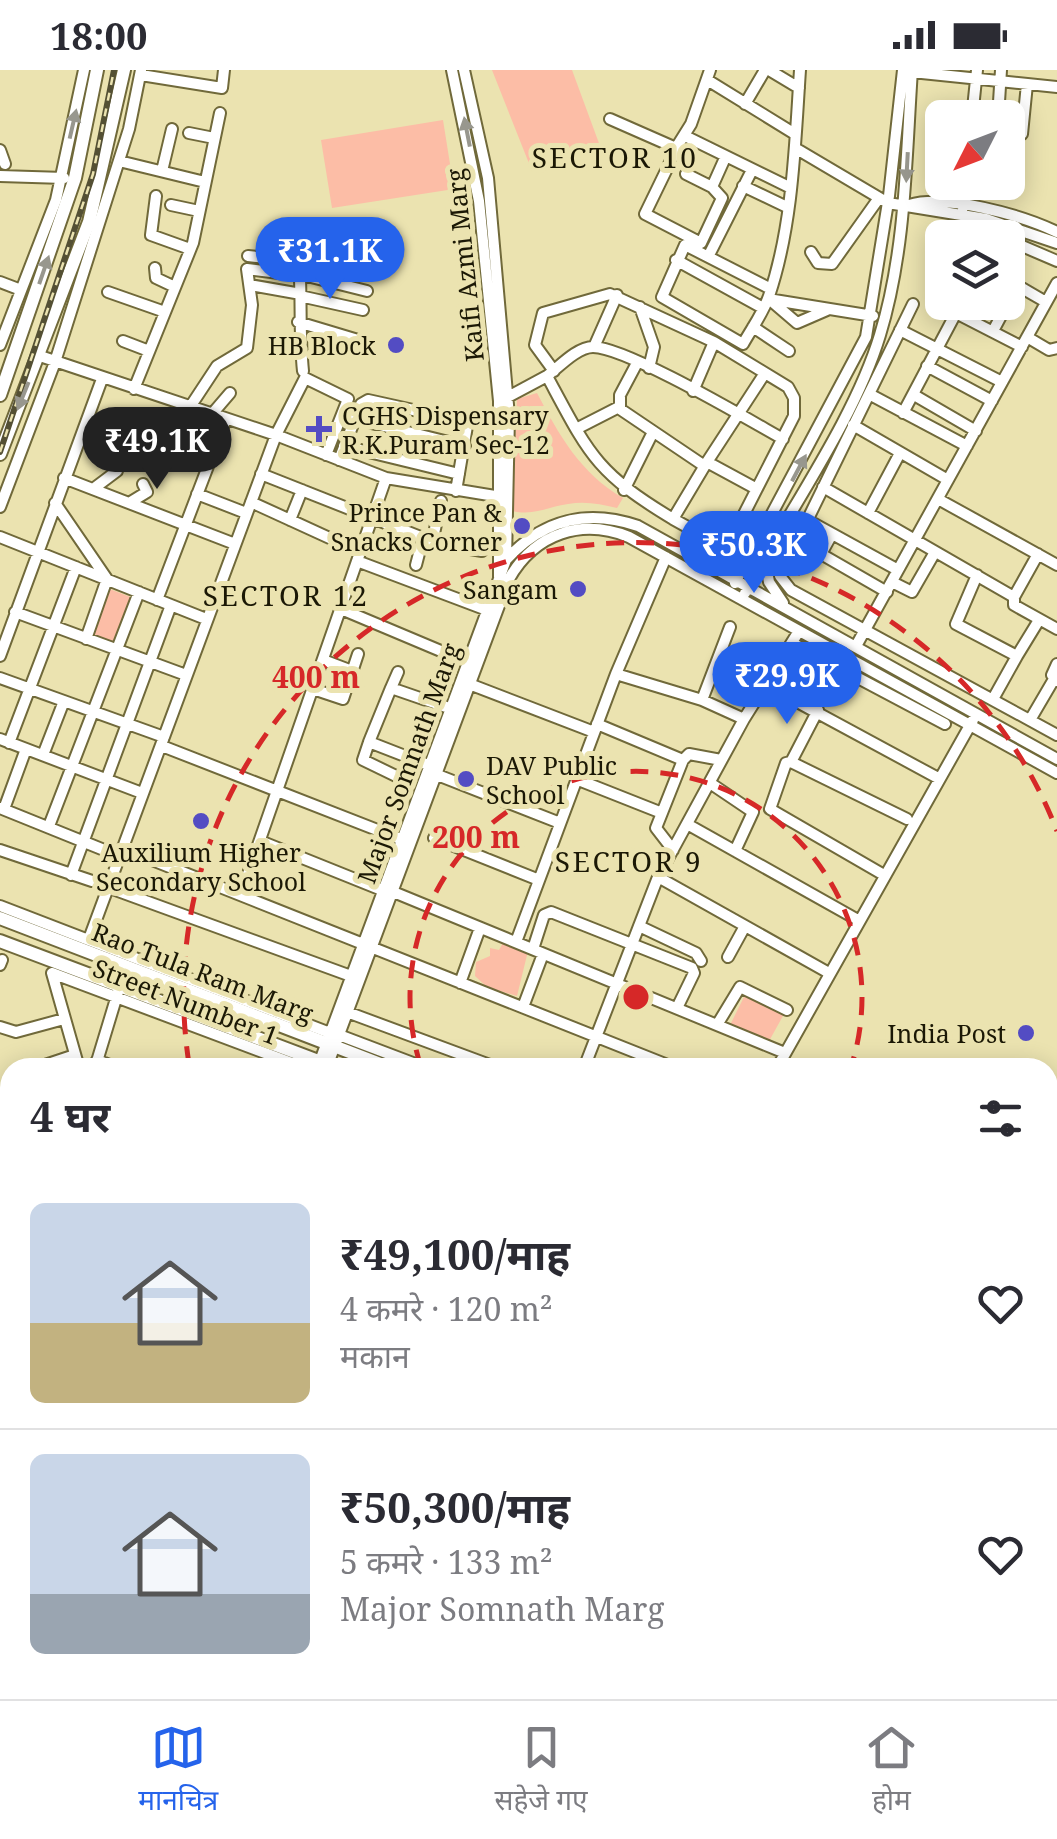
<!DOCTYPE html>
<html lang="hi">
<head>
<meta charset="utf-8">
<style>
  :root { --surface:#fff; --page:#f2f2f3; --text:#2b2b33; --muted:#7c7c81; --line:#e1e1e2; --accent:#2563eb }
  body { margin:0; font-family:"Noto Serif","Noto Sans Devanagari",serif; background:var(--page); color:var(--text); height:100vh; display:flex; flex-direction:column; font-size:38px; white-space:nowrap }
  * { box-sizing:border-box; margin:0 }
  p { font-size:32px; color:var(--muted) }
  .icon { flex:none; width:55px; height:55px; fill:none; stroke:currentColor; stroke-width:2; stroke-linecap:round; stroke-linejoin:round }
  .map { position:relative; flex:1; overflow:hidden }
  .drawer { position:absolute; left:0px; top:988px; width:1058px; height:642px; display:flex; flex-direction:column; background:var(--surface); border-radius:30px 30px 0 0; box-shadow:0 5px 25px #0003 }
  .drawer>* { flex:none }
  .needle { width:65px; rotate:228deg }
  .buttons { position:absolute; left:925px; top:30px; display:grid; gap:20px }
  .buttons a { display:grid; place-items:center; width:100px; height:100px; border-radius:15px; background:var(--surface); box-shadow:0 5px 25px #0003; font-size:50px }
  .price { position:absolute; translate:-50% -85px; padding:0 22px; border-radius:35px; background:var(--accent); color:#fff; font-size:32px; line-height:65px; filter:drop-shadow(0 2px 5px #0008) }
  .price::after { content:''; position:absolute; left:50%; top:60px; width:30px; height:22px; margin-left:-15px; background:inherit; clip-path:polygon(0 0,100% 0,50% 100%) }
  .price.current { background:#222; color:#fff }
  ul { padding:0; list-style:none }
  li { display:flex; align-items:center; gap:30px; height:250px; padding:0 30px }
  li+li { border-top:2px solid var(--line) }
  li span { display:grid; place-items:center; flex:none; width:280px; height:200px; border-radius:15px; color:#555 }
  li>.icon { margin-inline-start:auto }
  span .icon { width:120px; height:120px; fill:#fffc; stroke-width:1 }
  li b { font-size:42px }
  h2 { display:flex; justify-content:space-between; align-items:center; height:120px; padding:0 30px; font-size:42px }
  .status { display:flex; justify-content:space-between; align-items:center; height:70px; padding:0 50px; background:var(--surface); direction:ltr }
  .status svg { height:28px; fill:currentColor }
  .tab-bar { display:flex; justify-content:space-around; align-items:center; height:140px; border-top:2px solid var(--line); background:var(--surface); font-size:28px; color:var(--muted) }
  .tab-bar a { display:grid; justify-items:center; gap:5px }
  .tab-bar .current { color:var(--accent) }
  .map>svg:first-child { display:block }
  .green { fill:#fcbda6 }
  .lines { fill:none; stroke-linecap:round; stroke-linejoin:round }
  .minor-casing { stroke:#70693a; stroke-width:14 }
  .major-casing { stroke:#70693a; stroke-width:16 }
  .minor { stroke:#fff; stroke-width:10 }
  .major { stroke:#fff; stroke-width:12 }
  .rail-casing { stroke:#545034; stroke-width:6 }
  .rail { stroke:#ebe3b0; stroke-width:2.5; stroke-dasharray:8; stroke-linecap:butt }
  .oneway { fill:#98978e }
  .ring { fill:none; stroke:#d62828; stroke-width:5; stroke-dasharray:18 12 }
  .poi-dot { fill:#534cc3; stroke:#ebe3b0; stroke-width:4 }
  .labels { text-anchor:middle; dominant-baseline:central; stroke-width:10; stroke-linejoin:round; paint-order:stroke }
  .street-label { font-size:25px; fill:#1b1805; stroke:#ebe3b0 }
  .poi-label { font-size:25px; fill:#1b1805; stroke:#ebe3b0; text-anchor:end }
  .neighbourhood-label { font-size:28px; letter-spacing:2.5px; fill:#1b1805; stroke:#ebe3b0 }
  .centre { fill:#d62828; stroke:#ebe3b0; stroke-width:5 }
  .ring-label { font-size:30px; text-anchor:middle; font-weight:bold; fill:#d62828; stroke:#ebe3b0; stroke-width:10; stroke-linejoin:round; paint-order:stroke }
</style>
</head>
<body>
<div class="status"><b>18:00</b><svg viewBox="0 0 49 12"><path d="M0 12V9h3v3zM5 12V6h3v6zM10 12V3h3v9zM15 12V0h3v12zM26 1h20v11H26zM47 4h2v5h-2z"/></svg></div>
<div class="map">
<svg width="1057" height="1629" viewBox="0 0 1057 1629">
  <rect width="100%" height="100%" fill="#ebe3b0"/>
  <path class="green" d="M492,0H572L600,76L532,101Z
    M443,50L454,119L332,138L321,70Z
    M537,323C559,365 580,403 623,428L617,438C600,434 585,431 568,434C546,437 535,446 512,441L517,329Z
    M107,518L133,528L115,577L89,567Z
    M504,871L528,881L517,926L487,917L475,906L476,892L490,886V878L499,880Z
    M745,925L784,944L768,973L729,957Z"/>
  <g class="lines">
    <defs>
      <path id="minor" d="M452,0L479,131L499,331V507
        M464,0L488,108L509,346L506,490
        M769,0L799,18
        M912,2L1057,17
        M141,5L222,18L224,0
        M709,11L795,64
        M745,34L765,0
        M943,48L944,45
        M972,48L977,0
        M998,48L1001,0
        M610,49L676,78L691,54L710,0
        M189,63L214,68
        M1022,64L1027,14
        M685,66L789,117
        M678,76L645,144L701,173L722,128L712,117
        M795,78L888,133L986,149L1057,173
        M0,80L5,94
        M119,91L205,112
        M162,101L172,59
        M686,104L712,117L725,88
        M0,106L64,108
        M743,116L787,137
        M156,126L151,165L190,179
        M171,135L199,141
        M909,135C947,124 1022,145 1057,162
        M938,136L942,64
        M963,138L966,112
        M295,161C304,208 298,253 303,301
        M998,166L1001,168
        M1008,170L1057,191
        M811,182L818,193L832,194L879,128
        M709,185L751,102
        M248,186L365,199
        M676,190L763,238
        M155,198L156,208L175,217
        M303,205L367,221
        M1008,210L1046,232
        M0,212L21,220
        M250,215L301,224
        M771,219L685,175L662,227L743,274C752,258 763,243 769,226C793,155 795,74 800,0
        M108,222L165,242
        M300,226L363,240
        M768,229L873,246
        M769,229L797,253L827,240
        M913,234L780,506L791,520L1057,665
        M640,237L654,277L649,298
        M298,252L358,270
        M753,257L789,281
        M900,260L1002,312
        M993,261L1018,214
        M1027,267L1049,280L1057,278
        M123,271L149,281
        M0,275L56,130L84,0
        M594,277L617,225
        M40,286L276,365L386,408L501,427
        M637,293L620,325V339L703,395
        M927,296L992,331
        M554,301L535,275L543,243L610,224L714,272L788,317L794,328V346L742,448L726,465L711,470L673,449
        M134,319L193,173L220,43
        M693,321L714,272
        M869,324L967,376
        M914,325L976,361
        M504,329L547,306
        M190,337L217,296L247,278L252,235L247,199L303,206
        M903,343L956,243L1022,277
        M212,344L230,323
        M355,349L465,376
        M853,355L948,410
        M576,359L619,337
        M344,376L459,404
        M339,390L361,334L368,330L463,351L467,356L456,421
        M707,392L765,303
        M261,404L423,468L416,495
        M64,408L235,474
        M823,417L1014,527V535L1057,559
        M755,418L707,392L673,449C595,402 589,384 547,306C559,297 577,277 593,277C626,277 749,350 783,369
        M93,419L117,401
        M624,420L653,362
        M197,424L246,443
        M938,429L1057,495
        M251,432L360,482
        M55,433L107,509L86,569
        M129,433L147,422L143,414
        M0,437L55,292L129,59L141,0
        M868,443L900,383
        M290,450L302,420
        M807,450L898,500
        M832,464L821,484L887,522
        M0,467L206,549
        M424,471L482,481
        M432,473L441,431
        M765,490L769,512L783,533
        M357,491L487,540
        M710,494L751,484
        M977,505L956,554L1017,586L1039,550
        M892,512L912,522L935,482
        M735,513L866,267L889,126L903,0
        M745,523C787,443 854,351 880,265C906,180 906,88 912,0
        M1014,527L1038,484
        M157,530L226,349
        M341,539L467,592
        M15,542L186,605
        M792,573L945,654
        M856,576L1057,213
        M0,586L102,309
        M323,590L352,601
        M398,602L391,618L449,638
        M616,604L702,630L744,649
        M0,608L164,667
        M1056,611L1052,605L1057,594
        M464,612L594,662
        M764,614L938,708
        M391,618L369,672L428,695
        M313,619L343,629L358,584
        M993,629L1017,586
        M702,630L730,557
        M1030,650L1054,609
        M597,654L683,690
        M0,669L142,723
        M369,672L363,690L396,706
        M9,673L76,497
        M162,676L403,770
        M43,685L64,631
        M791,692L818,640
        M435,704L560,753
        M576,709L662,743
        M710,713L753,742L735,781
        M0,738L119,786
        M4,739L26,679
        M687,754L858,850
        M49,756L139,522
        M434,768L539,810
        M260,771L382,820
        M122,778L675,998
        M0,780L92,811
        M673,780L656,758L683,690L689,684L721,690
        M71,805L171,535
        M884,805L770,739L786,693L791,692L907,749
        M658,807L829,903
        M107,817L351,906
        M391,821L785,983
        M241,824L386,408
        M0,836L330,963
        M639,856L696,883L701,891
        M89,869L276,365L305,308L348,329L326,385
        M516,872L616,604L666,487
        M533,879L544,845L551,842L692,898L694,903L677,938
        M728,887L745,856
        M0,895L2,890
        M52,903L305,998
        M52,903L79,998
        M460,913L480,858
        M523,937L543,884
        M347,942L498,998
        M717,955L740,917L787,940
        M0,957L16,962L64,949
        M339,965L426,998
        M97,990L117,998
        M320,991L506,490C543,449 588,439 638,456L1057,689
        M328,994L509,509C535,463 582,448 629,467L1057,703
        M36,998L75,985
        M95,998L118,922
        M584,998L658,807L744,649L799,561
        M777,998L973,650
        M1,1079L10,1113
        M0,1180L10,1184
        M0,1194L10,1198
        M1048,1234L1057,1238
        M0,1236L10,1240
        M0,1253L10,1257
        M1048,1290L1057,1295
        M0,1337L10,1341
        M1048,1443L1053,1432
        M0,1504L10,1508
        M0,1548L10,1539
        M1048,1560L1057,1571
        M88,1620L93,1629
        M143,1620L149,1629
        M202,1620L206,1629
        M320,1620L327,1629
        M602,1620L604,1629
        M716,1620L717,1629
        M807,1620L808,1629
        M848,1620L849,1629
        M884,1620L885,1629
        M922,1620L924,1629
        M964,1620L971,1629
        M1040,1620L1057,1623
        M123,1629L136,1620
        M271,1629L285,1620"/>
      <path id="major" d="M0,325L75,108L97,0
        M0,384L89,152L124,0
        M0,848L391,998
        M0,871L337,998
        M1048,1249L1057,1253
        M1048,1261L1057,1264"/>
    </defs>
    <use href="#minor" class="minor-casing"/>
    <use href="#major" class="major-casing"/>
    <use href="#minor" class="minor"/>
    <use href="#major" class="major"/>
    <defs>
      <path id="rail" d="M0,382L93,104L114,0"/>
    </defs>
    <use href="#rail" class="rail-casing"/>
    <use href="#rail" class="rail"/>
  </g>
  <defs><path id="oneway-solid" d="M-6-.8H1V-3.2L6.5 0L1 3.2V.8H-6Z" transform="scale(2.5)"/></defs>
  <g class="oneway">
    <use href="#oneway-solid" transform="translate(73 54) rotate(-77)"/>
    <use href="#oneway-solid" transform="translate(467 62) rotate(-101)"/>
    <use href="#oneway-solid" transform="translate(907 97) rotate(93)"/>
    <use href="#oneway-solid" transform="translate(44 200) rotate(-71)"/>
    <use href="#oneway-solid" transform="translate(23 326) rotate(112)"/>
    <use href="#oneway-solid" transform="translate(799 398) rotate(-62)"/>
  </g>
  <g class="ring">
    <path d="M421 997A226 226 0 1 1 851 997"/>
    <path d="M189 994A452 452 0 0 1 1057 761"/>
  </g>
  <g class="poi-dot">
    <circle cx="396" cy="275" r="10"/>
    <path d="M314 344h10v10h10v10h-10v10h-10v-10h-10v-10h10z"/>
    <circle cx="522" cy="456" r="10"/>
    <circle cx="578" cy="519" r="10"/>
    <circle cx="466" cy="709" r="10"/>
    <circle cx="201" cy="751" r="10"/>
    <circle cx="1026" cy="963" r="10"/>
  </g>
  <g class="labels">
    <g class="street-label">
      <text transform="translate(464 195) rotate(-96)">Kaifi Azmi Marg</text>
      <text transform="translate(408 693) rotate(-70)">Major Somnath Marg</text>
      <text transform="translate(203 902) rotate(21)">Rao Tula Ram Marg</text>
      <text transform="translate(186 931) rotate(21)">Street Number 1</text>
    </g>
    <g class="poi-label">
      <text x="376" y="275">HB Block</text>
      <text x="342" y="345" text-anchor="start">CGHS Dispensary<tspan x="342" dy="29">R.K.Puram Sec-12</tspan></text>
      <text x="502" y="442">Prince Pan &amp;<tspan x="502" dy="29">Snacks Corner</tspan></text>
      <text x="558" y="519">Sangam</text>
      <text x="486" y="695" text-anchor="start">DAV Public<tspan x="486" dy="29">School</tspan></text>
      <text x="201" y="782" text-anchor="middle">Auxilium Higher<tspan x="201" dy="29">Secondary School</tspan></text>
      <text x="1006" y="963">India Post</text>
    </g>
    <g class="neighbourhood-label">
      <text x="615" y="87">SECTOR 10</text>
      <text x="286" y="525">SECTOR 12</text>
      <text x="629" y="791">SECTOR 9</text>
    </g>
  </g>
  <circle cx="636" cy="927" r="15" class="centre"/>
  <g class="ring-label">
    <text x="316" y="618">400 m</text>
    <text x="476" y="778">200 m</text>
  </g>
</svg>
<div class="buttons">
<a><svg class="needle" viewBox="-14 -14 28 28"><path d="M0-13l5 13h-10z" fill="#e53935"/><path d="M0 13l5-13h-10z" fill="#7c7c81"/></svg></a>
<a><svg class="icon" aria-label="layers" viewBox="0 0 24 24"><path d="M12 4l9 5-9 5-9-5zM3 14l9 5 9-5"/></svg></a>
</div>
<b class="price" style="left:330px;top:232px">₹31.1K</b>
<b class="price current" style="left:157px;top:422px">₹49.1K</b>
<b class="price" style="left:754px;top:526px">₹50.3K</b>
<b class="price" style="left:787px;top:657px">₹29.9K</b>
<section class="drawer">
<h2>4 घर<svg class="icon" aria-label="filters" viewBox="0 0 24 24"><path d="M4 7h16M4 17h16"/><circle cx="9" cy="7" r="2"/><circle cx="15" cy="17" r="2"/></svg></h2>
<ul>
<li><span style="background:linear-gradient(#c9d6e8 60%,#c2b280 0)"><svg class="icon" aria-label="home" viewBox="0 0 24 24"><path d="M3 11l9-7 9 7M6 9v11h12V9"/></svg></span><div><b>₹49,100/माह</b><p>4 कमरे · 120 m²</p><p>मकान</p></div><svg class="icon" aria-label="heart" viewBox="0 0 24 24"><path d="M12 20l-8-8c-3-5 5-10 8-4 3-6 11-1 8 4z"/></svg></li>
<li><span style="background:linear-gradient(#c9d6e8 70%,#9aa5b1 0)"><svg class="icon" aria-label="home" viewBox="0 0 24 24"><path d="M3 11l9-7 9 7M6 9v11h12V9"/></svg></span><div><b>₹50,300/माह</b><p>5 कमरे · 133 m²</p><p>Major Somnath Marg</p></div><svg class="icon" aria-label="heart" viewBox="0 0 24 24"><path d="M12 20l-8-8c-3-5 5-10 8-4 3-6 11-1 8 4z"/></svg></li>
</ul>
</section>
</div>
<nav class="tab-bar">
<a class="current"><svg class="icon" aria-label="map" viewBox="0 0 24 24"><path d="M3 6l6-2 6 2 6-2v14l-6 2-6-2-6 2zM9 4v14M15 6v14"/></svg>मानचित्र</a>
<a><svg class="icon" aria-label="saved" viewBox="0 0 24 24"><path d="M7 4h10v16l-5-4-5 4z"/></svg>सहेजे गए</a>
<a><svg class="icon" aria-label="home" viewBox="0 0 24 24"><path d="M3 11l9-7 9 7M6 9v11h12V9"/></svg>होम</a>
</nav>
</body>
</html>
